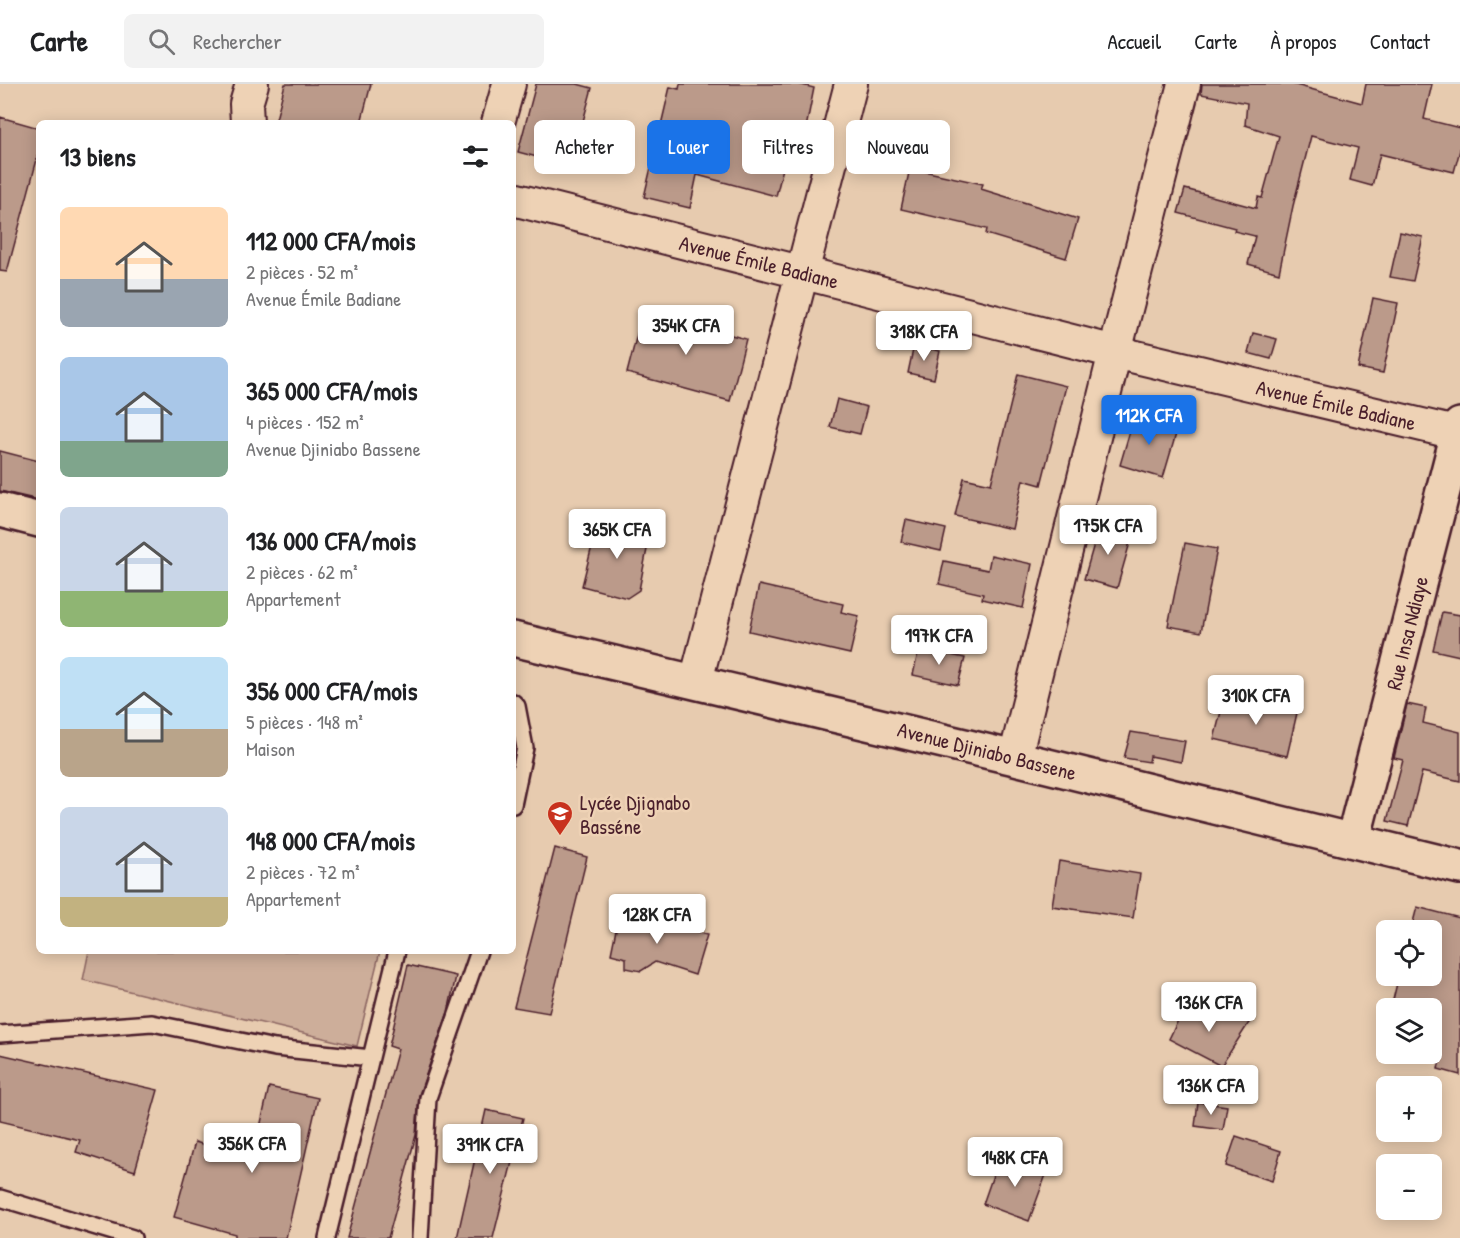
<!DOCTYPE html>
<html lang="fr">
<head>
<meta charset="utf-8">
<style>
  :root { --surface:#fff; --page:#f2f2f2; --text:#202124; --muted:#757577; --line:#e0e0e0; --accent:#1a73e8 }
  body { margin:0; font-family:"Patrick Hand",sans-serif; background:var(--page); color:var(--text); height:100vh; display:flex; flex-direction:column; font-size:22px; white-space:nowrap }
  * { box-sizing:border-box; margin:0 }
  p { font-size:20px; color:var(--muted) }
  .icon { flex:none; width:33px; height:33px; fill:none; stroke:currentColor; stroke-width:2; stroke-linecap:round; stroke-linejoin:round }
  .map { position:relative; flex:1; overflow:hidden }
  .side { position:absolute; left:36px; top:36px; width:480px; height:834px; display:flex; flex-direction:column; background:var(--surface); border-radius:9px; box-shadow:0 3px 15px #0003 }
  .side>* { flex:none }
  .hud { position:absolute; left:534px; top:36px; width:570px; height:54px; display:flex; gap:12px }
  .controls { position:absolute; left:1376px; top:836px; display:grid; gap:12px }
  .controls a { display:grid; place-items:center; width:66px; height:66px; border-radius:9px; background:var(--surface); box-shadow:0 3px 15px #0003; font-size:30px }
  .price { position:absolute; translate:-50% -51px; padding:0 14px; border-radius:6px; background:#fff; color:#222; font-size:20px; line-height:39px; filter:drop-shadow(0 2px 3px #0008) }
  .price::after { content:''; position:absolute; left:50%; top:36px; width:18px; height:14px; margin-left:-9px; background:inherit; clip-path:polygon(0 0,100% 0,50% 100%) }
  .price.selected { background:var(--accent); color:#fff }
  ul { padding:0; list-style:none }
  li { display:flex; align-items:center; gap:18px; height:150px; padding:0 24px }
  li span { display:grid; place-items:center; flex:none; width:168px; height:120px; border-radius:9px; color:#555 }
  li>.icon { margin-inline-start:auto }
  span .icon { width:72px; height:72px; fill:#fffc; stroke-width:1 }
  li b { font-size:26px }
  h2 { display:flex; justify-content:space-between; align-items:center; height:72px; padding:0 24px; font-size:26px }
  .chip { padding:0 21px; border-radius:9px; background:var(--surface); box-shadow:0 3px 15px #0003; font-size:21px; line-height:54px }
  .chip.selected { background:var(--accent); color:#fff }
  header { display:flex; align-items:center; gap:36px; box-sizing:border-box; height:84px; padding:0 30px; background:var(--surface); border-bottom:2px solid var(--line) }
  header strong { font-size:28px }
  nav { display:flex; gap:33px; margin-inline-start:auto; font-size:21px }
  .search { width:420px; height:54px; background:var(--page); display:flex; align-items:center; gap:15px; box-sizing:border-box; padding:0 21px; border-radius:9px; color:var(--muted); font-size:22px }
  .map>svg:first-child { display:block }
  .garden { fill:#cdae9a; stroke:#8c6662; stroke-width:1.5 }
  .building { fill:#bb9a8a; stroke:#4a1f2b; stroke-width:1.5 }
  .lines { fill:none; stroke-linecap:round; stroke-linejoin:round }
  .lane-casing { stroke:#4a1f2b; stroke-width:20 }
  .street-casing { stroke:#4a1f2b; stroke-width:36 }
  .secondary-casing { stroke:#4a1f2b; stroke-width:38 }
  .lane { stroke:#eed2b5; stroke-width:15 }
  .street { stroke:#eed2b5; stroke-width:32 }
  .secondary { stroke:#eed2b5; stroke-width:33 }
  .labels { text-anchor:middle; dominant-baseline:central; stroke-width:5; stroke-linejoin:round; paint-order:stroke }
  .street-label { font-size:21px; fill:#4a1f2b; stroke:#eed2b5 }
  .poi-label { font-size:21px; fill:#4a1f2b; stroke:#eed2b5; text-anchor:start }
</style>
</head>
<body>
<header>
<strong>Carte</strong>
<div class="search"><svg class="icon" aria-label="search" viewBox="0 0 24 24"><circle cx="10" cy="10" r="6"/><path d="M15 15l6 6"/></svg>Rechercher</div>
<nav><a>Accueil</a><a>Carte</a><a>À propos</a><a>Contact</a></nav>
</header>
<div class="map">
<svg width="1460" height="1154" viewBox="0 0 1460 1154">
  <rect width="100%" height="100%" fill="#e7cbaf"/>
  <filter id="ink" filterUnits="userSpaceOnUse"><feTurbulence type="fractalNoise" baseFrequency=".0167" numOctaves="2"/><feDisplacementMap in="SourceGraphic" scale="12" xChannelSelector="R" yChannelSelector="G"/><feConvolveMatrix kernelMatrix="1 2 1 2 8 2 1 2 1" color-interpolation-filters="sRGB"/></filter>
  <g filter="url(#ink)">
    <path class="garden" d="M89,867H380L357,962L83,896Z"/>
    <path class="building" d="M285,0H371L361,39H275Z
      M536,0H577L592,4L571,82L518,68Z
      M680,0H798L814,4L806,44L794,41L776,112L697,91L690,124L644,113L670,3L679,5Z
      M1202,0H1292L1362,19L1366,0H1432L1424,35L1460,44V66L1454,88L1380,70L1372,102L1350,96L1358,64L1311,52L1293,122L1279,189L1248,180L1255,152L1234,147L1235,144L1178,129L1185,105L1256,124L1258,113L1262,114L1279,52L1245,41L1247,19L1201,10Z
      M0,33L39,44V68L7,188L0,187Z
      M910,84L983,100L981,105L1078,135L1066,174L986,150L987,145L901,125Z
      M1400,148L1423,153L1413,197L1390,193Z
      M1373,214L1398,219L1383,289L1358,284Z
      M643,227L746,255L730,317L627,289Z
      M1253,249L1277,255L1271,275L1248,269Z
      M914,261L940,267L934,295L908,289Z
      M1018,290L1066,302L1041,401L1023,396L1012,445L955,432L964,394L991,400Z
      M837,315L867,323L860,350L830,343Z
      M1135,330L1178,343L1163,394L1120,381Z
      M0,367L39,377V416L0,407Z
      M906,436L946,445L941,467L901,458Z
      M598,438L650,450L639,506L627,514L582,502Z
      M1100,439L1133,448L1117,504L1084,495Z
      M1185,459L1217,465L1201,548L1168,542Z
      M991,471L1032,480L1023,524L982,515L983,510L939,500L944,477L988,486Z
      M759,501L843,520L841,528L859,532L850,570L749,547Z
      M1442,528L1460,531V572L1433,566Z
      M919,564L965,574L958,601L913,591Z
      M1225,612L1297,629L1287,672L1214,655Z
      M1407,620L1426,624L1423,639L1460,648V697L1422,688L1408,742L1387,737L1403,676L1394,674Z
      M1131,648L1185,657L1181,678L1150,672L1149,678L1124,674Z
      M555,764L587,773L549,929L514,923Z
      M1059,777L1140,790L1133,834L1052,822Z
      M1417,823L1460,834V991L1438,985L1441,972L1431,970V924H1391L1399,891H1431V846H1411Z
      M619,831L707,851L695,891L655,878L641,887L626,884V874L611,870Z
      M408,881L456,892L448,928L419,1011L416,1051L388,1154H347L398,965L389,962Z
      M1184,924L1252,934L1221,982L1169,955Z
      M0,970L158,1006L135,1087L76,1068L80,1056L0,1037Z
      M269,1003L318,1014L286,1154H235V1150L174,1133L195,1058L253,1075Z
      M1198,1018L1227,1022L1223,1046L1195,1042Z
      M486,1026L523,1034L493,1154H457Z
      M1236,1052L1281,1067L1272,1097L1226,1082Z
      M1000,1071L1047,1088L1029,1137L983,1120Z"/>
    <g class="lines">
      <defs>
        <path id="lane" d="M513,618L517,622L525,664L513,721
          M0,950L152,939L275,964L371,974
          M0,1114L133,1154
          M327,1154L397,867
          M420,1154L428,1014L479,867"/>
        <path id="street" d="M247,39L246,20L252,0
          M498,39L509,0
          M513,115L1115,268L1460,350
          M696,597L851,0
          M1015,674L1115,268L1184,0"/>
        <path id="secondary" d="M0,426L39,436
          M513,555L1015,674L1460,783
          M1353,756L1460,341"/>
      </defs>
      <use href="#lane" class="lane-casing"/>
      <use href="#street" class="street-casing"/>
      <use href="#secondary" class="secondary-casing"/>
      <use href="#lane" class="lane"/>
      <use href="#street" class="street"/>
      <use href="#secondary" class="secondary"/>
    </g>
  </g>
  <defs>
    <symbol id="school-pin" viewBox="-11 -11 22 30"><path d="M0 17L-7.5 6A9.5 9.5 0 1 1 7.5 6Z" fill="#c8321e" stroke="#eed2b5"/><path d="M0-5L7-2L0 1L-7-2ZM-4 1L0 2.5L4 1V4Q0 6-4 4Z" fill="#fff"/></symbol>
  </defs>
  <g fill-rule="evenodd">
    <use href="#school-pin" x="545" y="715" width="30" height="40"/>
  </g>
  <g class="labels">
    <g class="street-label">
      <text transform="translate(759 178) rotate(14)">Avenue Émile Badiane</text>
      <text transform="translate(1336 321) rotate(13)">Avenue Émile Badiane</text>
      <text transform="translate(1407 549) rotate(-76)">Rue Insa Ndiaye</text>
      <text transform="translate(987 667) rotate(14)">Avenue Djiniabo Bassene</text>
    </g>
    <g class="poi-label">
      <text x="580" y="718">Lycée Djignabo<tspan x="580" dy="24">Basséne</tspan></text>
    </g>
  </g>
</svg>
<div class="controls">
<a><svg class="icon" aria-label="locate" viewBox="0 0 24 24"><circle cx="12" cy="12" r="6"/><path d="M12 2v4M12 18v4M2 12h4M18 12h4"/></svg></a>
<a><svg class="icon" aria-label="layers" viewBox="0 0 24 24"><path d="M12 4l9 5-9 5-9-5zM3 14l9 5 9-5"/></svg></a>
<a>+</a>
<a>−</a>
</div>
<b class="price" style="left:686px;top:272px">354K CFA</b>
<b class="price" style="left:924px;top:278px">318K CFA</b>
<b class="price selected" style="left:1149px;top:362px">112K CFA</b>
<b class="price" style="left:1108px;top:472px">175K CFA</b>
<b class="price" style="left:617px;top:476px">365K CFA</b>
<b class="price" style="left:939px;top:582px">197K CFA</b>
<b class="price" style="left:1256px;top:642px">310K CFA</b>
<b class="price" style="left:657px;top:861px">128K CFA</b>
<b class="price" style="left:1209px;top:949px">136K CFA</b>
<b class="price" style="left:1211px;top:1032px">136K CFA</b>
<b class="price" style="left:252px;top:1090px">356K CFA</b>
<b class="price" style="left:490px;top:1091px">391K CFA</b>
<b class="price" style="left:1015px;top:1104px">148K CFA</b>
<div class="hud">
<a class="chip">Acheter</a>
<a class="chip selected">Louer</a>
<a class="chip">Filtres</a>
<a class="chip">Nouveau</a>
</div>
<section class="side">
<h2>13 biens<svg class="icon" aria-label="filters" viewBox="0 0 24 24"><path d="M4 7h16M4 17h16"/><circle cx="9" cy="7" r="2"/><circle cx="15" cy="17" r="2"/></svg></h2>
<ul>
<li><span style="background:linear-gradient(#ffd9b3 60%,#9aa5b1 0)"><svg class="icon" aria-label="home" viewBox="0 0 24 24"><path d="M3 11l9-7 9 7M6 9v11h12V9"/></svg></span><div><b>112 000 CFA/mois</b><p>2 pièces · 52 m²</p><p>Avenue Émile Badiane</p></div></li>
<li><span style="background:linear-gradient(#a9c7e8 70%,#7fa58c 0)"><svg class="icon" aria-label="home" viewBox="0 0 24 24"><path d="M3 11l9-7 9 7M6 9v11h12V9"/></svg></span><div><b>365 000 CFA/mois</b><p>4 pièces · 152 m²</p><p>Avenue Djiniabo Bassene</p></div></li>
<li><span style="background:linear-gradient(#c9d6e8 70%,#8fb573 0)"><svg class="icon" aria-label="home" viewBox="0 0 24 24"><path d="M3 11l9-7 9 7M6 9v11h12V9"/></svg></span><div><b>136 000 CFA/mois</b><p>2 pièces · 62 m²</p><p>Appartement</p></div></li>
<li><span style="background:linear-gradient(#bfe0f5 60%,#b9a48a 0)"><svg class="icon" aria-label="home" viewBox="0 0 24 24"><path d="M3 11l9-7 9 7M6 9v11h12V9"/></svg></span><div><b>356 000 CFA/mois</b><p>5 pièces · 148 m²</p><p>Maison</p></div></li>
<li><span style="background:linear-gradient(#c9d6e8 75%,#c2b280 0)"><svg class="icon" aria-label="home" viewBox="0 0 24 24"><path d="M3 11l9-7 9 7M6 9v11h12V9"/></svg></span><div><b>148 000 CFA/mois</b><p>2 pièces · 72 m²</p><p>Appartement</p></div></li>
</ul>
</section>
</div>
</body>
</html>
